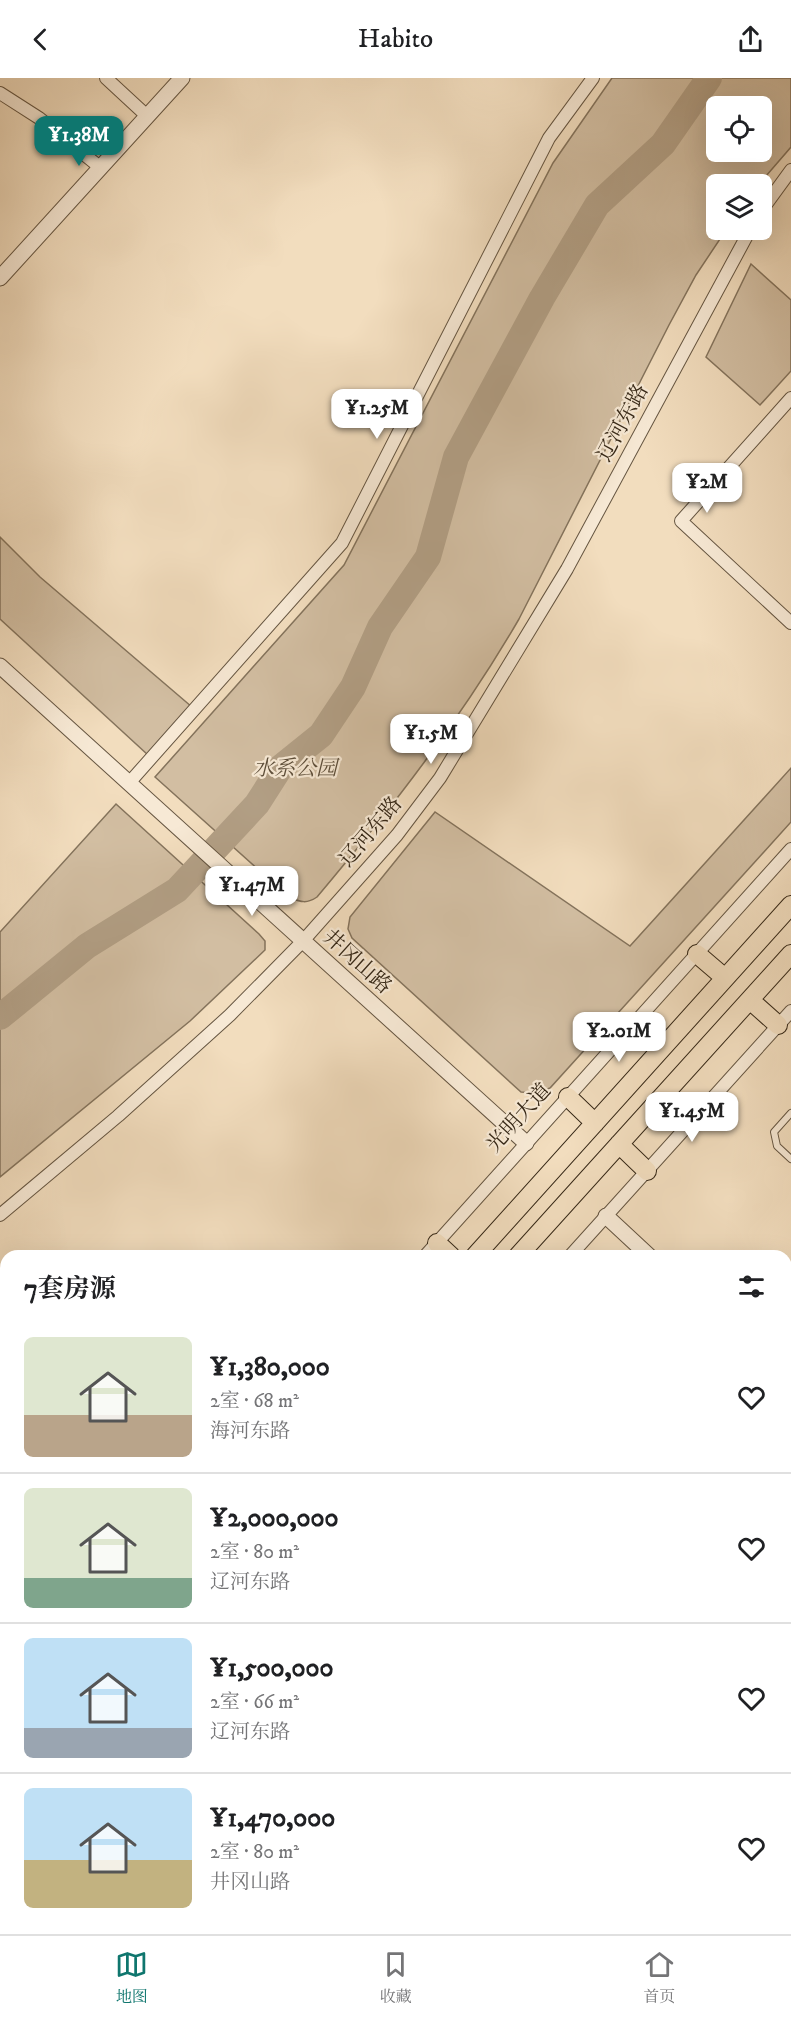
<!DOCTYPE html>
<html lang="zh">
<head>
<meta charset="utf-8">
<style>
  :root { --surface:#fff; --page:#f2f2f2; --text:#202124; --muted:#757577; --line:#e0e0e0; --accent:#0f766e }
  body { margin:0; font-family:"IM FELL DW Pica","Noto Serif SC",serif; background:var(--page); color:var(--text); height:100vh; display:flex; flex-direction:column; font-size:22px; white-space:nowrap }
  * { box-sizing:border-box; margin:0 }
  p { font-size:20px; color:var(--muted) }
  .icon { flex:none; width:33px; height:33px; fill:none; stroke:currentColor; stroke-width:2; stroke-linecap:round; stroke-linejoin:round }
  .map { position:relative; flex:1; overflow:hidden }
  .sheet { position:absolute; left:0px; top:1172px; width:792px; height:686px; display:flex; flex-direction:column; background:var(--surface); border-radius:18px 18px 0 0; box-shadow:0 6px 24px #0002 }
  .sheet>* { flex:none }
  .buttons { position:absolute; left:706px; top:18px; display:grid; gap:12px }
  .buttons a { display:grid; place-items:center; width:66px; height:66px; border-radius:9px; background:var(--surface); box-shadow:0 6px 24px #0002; font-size:30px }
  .price { position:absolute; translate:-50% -51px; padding:0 14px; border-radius:12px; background:#fff; color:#222; font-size:20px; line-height:39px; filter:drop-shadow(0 2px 3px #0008) }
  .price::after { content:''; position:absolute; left:50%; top:36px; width:18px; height:14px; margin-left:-9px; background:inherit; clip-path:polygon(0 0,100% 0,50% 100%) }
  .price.active { background:var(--accent); color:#fff }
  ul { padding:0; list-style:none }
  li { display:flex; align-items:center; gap:18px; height:150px; padding:0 24px }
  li+li { border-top:2px solid var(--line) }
  li span { display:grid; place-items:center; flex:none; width:168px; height:120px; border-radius:9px; color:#555 }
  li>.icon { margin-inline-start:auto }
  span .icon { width:72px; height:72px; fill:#fffc; stroke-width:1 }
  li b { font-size:26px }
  h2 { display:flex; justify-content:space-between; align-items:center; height:72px; padding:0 24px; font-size:26px }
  header { display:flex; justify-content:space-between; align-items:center; height:78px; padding:0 24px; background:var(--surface); font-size:27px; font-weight:600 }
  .tab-bar { display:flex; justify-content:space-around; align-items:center; height:84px; border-top:2px solid var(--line); background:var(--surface); font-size:16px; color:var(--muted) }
  .tab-bar a { display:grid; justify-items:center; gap:3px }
  .tab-bar .active { color:var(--accent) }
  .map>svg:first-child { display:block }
  .green { fill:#d2bea2; stroke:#84735c; stroke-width:1.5; fill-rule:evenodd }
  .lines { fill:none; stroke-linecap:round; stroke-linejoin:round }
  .river { stroke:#b29f85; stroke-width:26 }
  .service-casing { stroke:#655541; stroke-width:8 }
  .minor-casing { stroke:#655541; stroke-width:14 }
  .tertiary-casing { stroke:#655541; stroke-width:17 }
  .primary-casing { stroke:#362817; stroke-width:20 }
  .service { stroke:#f7e9d5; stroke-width:6 }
  .minor { stroke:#f7e9d5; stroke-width:12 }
  .tertiary { stroke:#f7e9d5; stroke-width:15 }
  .primary { stroke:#f2ddbe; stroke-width:18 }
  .labels { text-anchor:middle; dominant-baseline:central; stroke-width:4.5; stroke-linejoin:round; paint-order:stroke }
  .street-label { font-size:21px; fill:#362817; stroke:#f7e9d5 }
  .park-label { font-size:21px; font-style:italic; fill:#5d4e3a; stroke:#f7e9d5 }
</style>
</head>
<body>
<header><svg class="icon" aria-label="back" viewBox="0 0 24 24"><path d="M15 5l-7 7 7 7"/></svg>Habito<svg class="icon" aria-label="share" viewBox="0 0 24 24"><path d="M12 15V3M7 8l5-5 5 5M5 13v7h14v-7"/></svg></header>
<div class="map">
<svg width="791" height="1856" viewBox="0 0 791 1856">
  <rect width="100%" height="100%" fill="#f2ddbe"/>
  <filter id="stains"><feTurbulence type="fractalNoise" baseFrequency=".00333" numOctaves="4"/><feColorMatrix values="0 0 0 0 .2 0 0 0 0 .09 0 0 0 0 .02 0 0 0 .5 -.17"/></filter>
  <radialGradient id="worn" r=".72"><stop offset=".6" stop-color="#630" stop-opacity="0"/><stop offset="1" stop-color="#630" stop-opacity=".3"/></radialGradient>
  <path class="green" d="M612,0H791V69L759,106H717V152H726L696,197L669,247L519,541C461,641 391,731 317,819C307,826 301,824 290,820L155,699L344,487L553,85ZM762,28V74H717V28Z
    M751,186L791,222V293L760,327L706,279Z
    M0,459L40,499L192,629L148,677L0,541Z
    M791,690V744L550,1010L537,1015L521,1014L352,860L348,851L350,839L435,734L630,868Z
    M116,726L259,856L265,863V872L190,943L0,1099V854Z"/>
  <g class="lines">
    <path class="river" d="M0,939L87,868L177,812L257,726L280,690L321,657L353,609L380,549L428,479L456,379L542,220L597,127L663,66L709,0"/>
    <defs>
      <path id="service" d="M791,1035L774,1054L777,1068L791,1081
        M88,1851L94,1856
        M54,1856L59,1851"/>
      <path id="minor" d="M106,0L147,38
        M0,15L39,40L101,90
        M762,132L791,92
        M791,320L681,443L791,545
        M129,705L342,465L549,60L593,0
        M0,1137L118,1038L230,937L303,863L397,757L440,700L567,491L750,152
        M425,1178L791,771
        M570,1178L791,933
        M0,1641L6,1635
        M0,1804L6,1798"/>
      <path id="tertiary" d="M0,200L182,0
        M0,588L526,1065
        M606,1138L649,1178
        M786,1302L791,1306
        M786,1443L791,1438
        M414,1856L418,1851"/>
      <path id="primary" d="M697,876L725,900
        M750,922L778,947
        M568,1019L595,1045
        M619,1066L647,1093
        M437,1165L451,1178
        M475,1178L791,827
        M518,1178L791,876
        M0,1698L6,1692
        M0,1746L6,1740"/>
    </defs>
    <use href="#service" class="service-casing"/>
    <use href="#minor" class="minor-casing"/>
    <use href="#tertiary" class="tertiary-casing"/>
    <use href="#primary" class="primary-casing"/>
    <use href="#service" class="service"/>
    <use href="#minor" class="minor"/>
    <use href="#tertiary" class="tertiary"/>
    <use href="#primary" class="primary"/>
  </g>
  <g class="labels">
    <g class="street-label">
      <text transform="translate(623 345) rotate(-62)">辽河东路</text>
      <text transform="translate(371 754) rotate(-50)">辽河东路</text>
      <text transform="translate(357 884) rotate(42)">井冈山路</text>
      <text transform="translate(519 1040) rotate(-48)">光明大道</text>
    </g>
    <g class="park-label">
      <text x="295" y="691">水系公园</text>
    </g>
  </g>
  <rect width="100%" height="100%" filter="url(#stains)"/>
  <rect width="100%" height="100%" fill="url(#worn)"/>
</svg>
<div class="buttons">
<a><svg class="icon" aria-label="locate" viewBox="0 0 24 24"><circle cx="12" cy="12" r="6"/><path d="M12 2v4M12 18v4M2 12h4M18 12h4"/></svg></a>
<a><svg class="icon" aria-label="layers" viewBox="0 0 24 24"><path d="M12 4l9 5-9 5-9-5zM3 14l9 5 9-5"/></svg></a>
</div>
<b class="price active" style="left:79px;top:89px">¥1.38M</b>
<b class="price" style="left:377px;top:362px">¥1.25M</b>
<b class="price" style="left:707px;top:436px">¥2M</b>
<b class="price" style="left:431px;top:687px">¥1.5M</b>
<b class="price" style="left:252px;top:839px">¥1.47M</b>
<b class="price" style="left:619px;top:985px">¥2.01M</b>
<b class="price" style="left:692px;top:1065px">¥1.45M</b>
<section class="sheet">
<h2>7套房源<svg class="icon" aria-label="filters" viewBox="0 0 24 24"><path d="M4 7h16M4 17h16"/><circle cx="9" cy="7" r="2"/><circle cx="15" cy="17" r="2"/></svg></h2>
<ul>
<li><span style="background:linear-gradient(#dfe7d0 65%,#b9a48a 0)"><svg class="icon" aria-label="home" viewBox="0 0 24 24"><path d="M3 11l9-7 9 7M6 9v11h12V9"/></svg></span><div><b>¥1,380,000</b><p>2室 · 68 m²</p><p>海河东路</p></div><svg class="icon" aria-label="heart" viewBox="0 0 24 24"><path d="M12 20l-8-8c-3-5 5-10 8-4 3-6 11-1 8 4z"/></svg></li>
<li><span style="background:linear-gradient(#dfe7d0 75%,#7fa58c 0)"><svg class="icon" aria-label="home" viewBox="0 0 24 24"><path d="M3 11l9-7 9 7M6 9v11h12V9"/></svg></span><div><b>¥2,000,000</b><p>2室 · 80 m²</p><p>辽河东路</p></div><svg class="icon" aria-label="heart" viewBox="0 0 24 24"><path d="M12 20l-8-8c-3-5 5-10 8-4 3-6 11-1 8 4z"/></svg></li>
<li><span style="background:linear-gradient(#bfe0f5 75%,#9aa5b1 0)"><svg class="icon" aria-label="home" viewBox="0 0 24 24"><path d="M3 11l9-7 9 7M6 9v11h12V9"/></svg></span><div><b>¥1,500,000</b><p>2室 · 66 m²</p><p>辽河东路</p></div><svg class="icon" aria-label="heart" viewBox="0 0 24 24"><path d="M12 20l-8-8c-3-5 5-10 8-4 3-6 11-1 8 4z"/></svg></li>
<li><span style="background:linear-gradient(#bfe0f5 60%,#c2b280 0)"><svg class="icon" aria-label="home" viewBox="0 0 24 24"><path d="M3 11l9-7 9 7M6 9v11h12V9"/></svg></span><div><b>¥1,470,000</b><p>2室 · 80 m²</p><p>井冈山路</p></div><svg class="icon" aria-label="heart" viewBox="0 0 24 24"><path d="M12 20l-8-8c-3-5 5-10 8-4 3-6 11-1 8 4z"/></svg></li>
</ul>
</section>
</div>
<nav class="tab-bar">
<a class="active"><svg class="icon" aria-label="map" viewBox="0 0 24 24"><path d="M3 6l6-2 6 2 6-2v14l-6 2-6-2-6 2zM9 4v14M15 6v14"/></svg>地图</a>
<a><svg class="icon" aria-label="saved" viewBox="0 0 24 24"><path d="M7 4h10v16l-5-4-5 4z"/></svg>收藏</a>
<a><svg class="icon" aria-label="home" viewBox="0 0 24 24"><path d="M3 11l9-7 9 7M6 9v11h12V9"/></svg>首页</a>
</nav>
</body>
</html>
